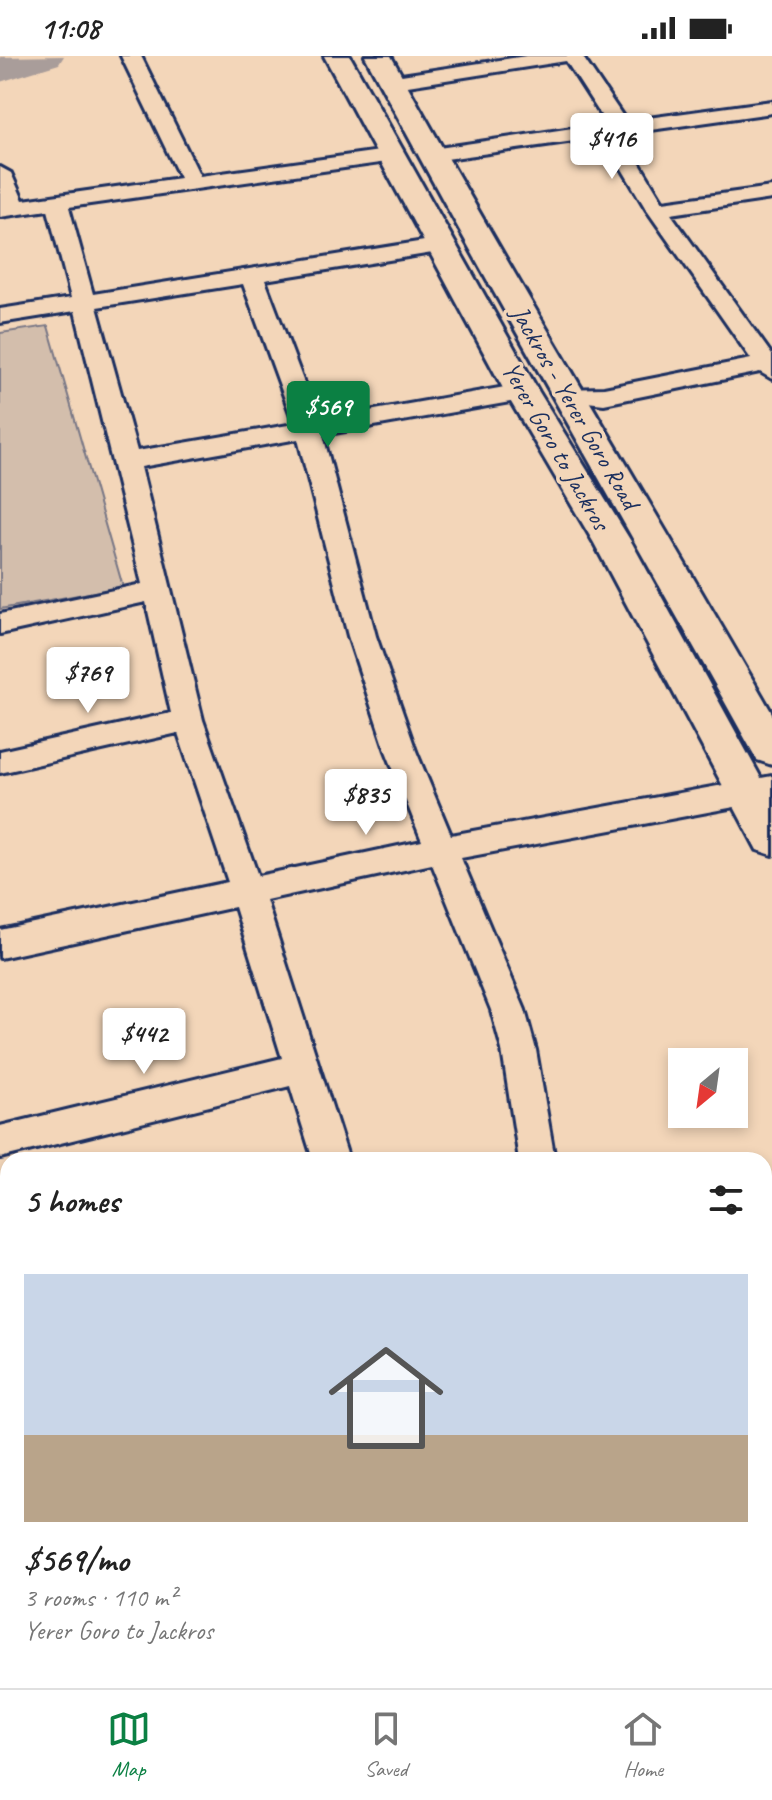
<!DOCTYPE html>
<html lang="en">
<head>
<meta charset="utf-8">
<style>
  :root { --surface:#fff; --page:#f2f2f2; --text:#222; --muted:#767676; --line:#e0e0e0; --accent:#0b8043 }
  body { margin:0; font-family:Caveat,sans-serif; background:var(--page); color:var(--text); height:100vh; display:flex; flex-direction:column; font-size:30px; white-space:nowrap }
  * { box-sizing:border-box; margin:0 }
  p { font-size:26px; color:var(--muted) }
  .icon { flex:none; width:44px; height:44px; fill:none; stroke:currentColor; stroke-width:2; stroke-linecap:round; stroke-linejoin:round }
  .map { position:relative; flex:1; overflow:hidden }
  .side { position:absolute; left:0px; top:1096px; width:772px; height:536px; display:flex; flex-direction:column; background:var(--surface); border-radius:24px 24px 0 0; box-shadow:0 4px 12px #0003 }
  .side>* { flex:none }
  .needle { width:52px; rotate:209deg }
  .buttons { position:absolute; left:668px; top:992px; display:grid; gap:16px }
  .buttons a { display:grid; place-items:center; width:80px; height:80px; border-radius:0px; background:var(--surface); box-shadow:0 4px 12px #0003; font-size:40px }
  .price { position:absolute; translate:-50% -68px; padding:0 18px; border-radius:8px; background:#fff; color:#222; font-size:26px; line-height:52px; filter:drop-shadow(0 2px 4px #0008) }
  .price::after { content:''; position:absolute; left:50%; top:48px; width:24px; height:18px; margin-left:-12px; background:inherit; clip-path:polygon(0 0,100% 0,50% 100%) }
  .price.active { background:var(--accent); color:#fff }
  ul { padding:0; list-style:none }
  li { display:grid; align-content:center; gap:16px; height:424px; padding:0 24px }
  li span { display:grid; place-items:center; height:248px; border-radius:0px; color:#555 }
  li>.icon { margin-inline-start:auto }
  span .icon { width:144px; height:144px; fill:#fffc; stroke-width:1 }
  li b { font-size:34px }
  h2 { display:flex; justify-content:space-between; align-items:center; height:96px; padding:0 24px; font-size:34px }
  .status { display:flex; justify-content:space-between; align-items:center; height:56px; padding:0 40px; background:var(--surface); direction:ltr }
  .status svg { height:22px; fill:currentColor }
  .tab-bar { display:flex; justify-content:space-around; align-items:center; height:112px; border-top:2px solid var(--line); background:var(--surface); font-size:22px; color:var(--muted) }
  .tab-bar a { display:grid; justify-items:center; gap:4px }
  .tab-bar .active { color:var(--accent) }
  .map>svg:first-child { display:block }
  .green { fill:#d3beac; stroke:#777685; stroke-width:2 }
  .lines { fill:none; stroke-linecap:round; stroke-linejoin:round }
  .river { fill:#a99d9a; fill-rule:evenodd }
  .street-casing { stroke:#1b2f5e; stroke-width:6 }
  .primary-casing { stroke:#1b2f5e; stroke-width:6 }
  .street { fill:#f3d6b9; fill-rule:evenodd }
  .primary { fill:#f3d6b9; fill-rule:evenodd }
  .shaded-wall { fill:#857972; stroke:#1b2f5e; stroke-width:2 }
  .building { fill:#beada3; stroke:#1b2f5e; stroke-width:2 }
  .labels { text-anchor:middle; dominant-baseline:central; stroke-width:7; stroke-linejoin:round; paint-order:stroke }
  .far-street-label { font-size:26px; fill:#1b2f5e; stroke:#f3d6b9 }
</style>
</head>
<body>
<div class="status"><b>11:08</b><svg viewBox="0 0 49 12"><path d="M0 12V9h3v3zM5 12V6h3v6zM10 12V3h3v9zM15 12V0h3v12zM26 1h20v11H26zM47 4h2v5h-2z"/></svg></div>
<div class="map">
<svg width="772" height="1632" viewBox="0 0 772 1632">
  <rect width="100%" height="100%" fill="#f3d6b9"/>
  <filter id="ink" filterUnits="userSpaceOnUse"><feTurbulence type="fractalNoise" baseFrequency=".0125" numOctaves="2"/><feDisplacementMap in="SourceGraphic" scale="16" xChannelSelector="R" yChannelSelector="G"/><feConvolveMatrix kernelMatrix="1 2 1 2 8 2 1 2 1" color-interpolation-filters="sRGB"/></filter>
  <g filter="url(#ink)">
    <path class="green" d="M48,270L123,531L0,553V277Z"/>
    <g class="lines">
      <path class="river" d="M64,0L59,8L0,26V1Z"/>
      <defs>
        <path id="street" d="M121,0H141L200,120L394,93L405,99L394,105L69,151L93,238L443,182L451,184L454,189L451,194L265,224L318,364L522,328L534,336L522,344L323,379L376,580L416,695L451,779L772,720V744L461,802L525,954L536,994L555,1104H519L502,994L491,954L432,808L266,844L349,1104H313L290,1030L0,1102V1070L282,1002L235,851L0,902V874L228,826L178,677L0,717V695L171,657L146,546L0,578V558L142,528L75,255L0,267V253L71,242L48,154L0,161V111L11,117L23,144L180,122ZM243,228L294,368L137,395L97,251ZM298,383L348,580L386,695L422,785L258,820L203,664L141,411Z
          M526,0H582L626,65L772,45V57L622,78L663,146L772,131V143L671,158L772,299V323L760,316L604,348L562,343L559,338L562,333L604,332L751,303L646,153L603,81L432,105L421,99L432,93L606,67L566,5L395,32L385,26L395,20Z
          M8,1304V1344L0,1346V1306Z
          M764,1560L772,1563V1626L764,1623Z
          M416,1624H460L462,1632H418Z"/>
        <path id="primary" d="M324,0H350L539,336L632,487L772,742V799L757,794L594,487L505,336Z
          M365,0H391C514,222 645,437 772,657V709L757,704C627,469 491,237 365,0Z"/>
      </defs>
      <use href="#street" class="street-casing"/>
      <use href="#primary" class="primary-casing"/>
      <use href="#street" class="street"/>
      <use href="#primary" class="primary"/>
    </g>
    <path class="shaded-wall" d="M0,1403L2,1407L0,1427Z"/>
    <path class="building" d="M8,1423V1454H2Z"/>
  </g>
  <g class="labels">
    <g class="far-street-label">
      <text transform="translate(575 351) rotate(60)">Jackros - Yerer Goro Road</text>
      <text transform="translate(556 390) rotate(60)">Yerer Goro to Jackros</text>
    </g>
  </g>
</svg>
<div class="buttons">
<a><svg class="needle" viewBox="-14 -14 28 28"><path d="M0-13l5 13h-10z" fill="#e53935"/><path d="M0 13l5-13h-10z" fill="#767676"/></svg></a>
</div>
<b class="price" style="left:612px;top:125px">$416</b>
<b class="price active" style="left:328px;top:393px">$569</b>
<b class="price" style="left:88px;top:659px">$769</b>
<b class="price" style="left:366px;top:781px">$835</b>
<b class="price" style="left:144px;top:1020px">$442</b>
<section class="side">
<h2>5 homes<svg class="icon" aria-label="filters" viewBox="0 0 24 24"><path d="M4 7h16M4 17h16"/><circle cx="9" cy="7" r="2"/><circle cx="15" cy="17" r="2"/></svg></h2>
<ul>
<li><span style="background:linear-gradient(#c9d6e8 65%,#b9a48a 0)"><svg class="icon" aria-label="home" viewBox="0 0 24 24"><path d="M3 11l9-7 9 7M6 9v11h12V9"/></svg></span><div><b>$569/mo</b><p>3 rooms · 110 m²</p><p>Yerer Goro to Jackros</p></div></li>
</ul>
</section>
</div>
<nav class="tab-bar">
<a class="active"><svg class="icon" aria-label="map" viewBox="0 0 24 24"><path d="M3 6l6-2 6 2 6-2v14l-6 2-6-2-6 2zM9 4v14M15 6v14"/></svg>Map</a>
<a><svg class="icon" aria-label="saved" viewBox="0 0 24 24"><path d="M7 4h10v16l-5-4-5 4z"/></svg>Saved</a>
<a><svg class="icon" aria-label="home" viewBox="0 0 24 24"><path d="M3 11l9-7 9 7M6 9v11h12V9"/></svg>Home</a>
</nav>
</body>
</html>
